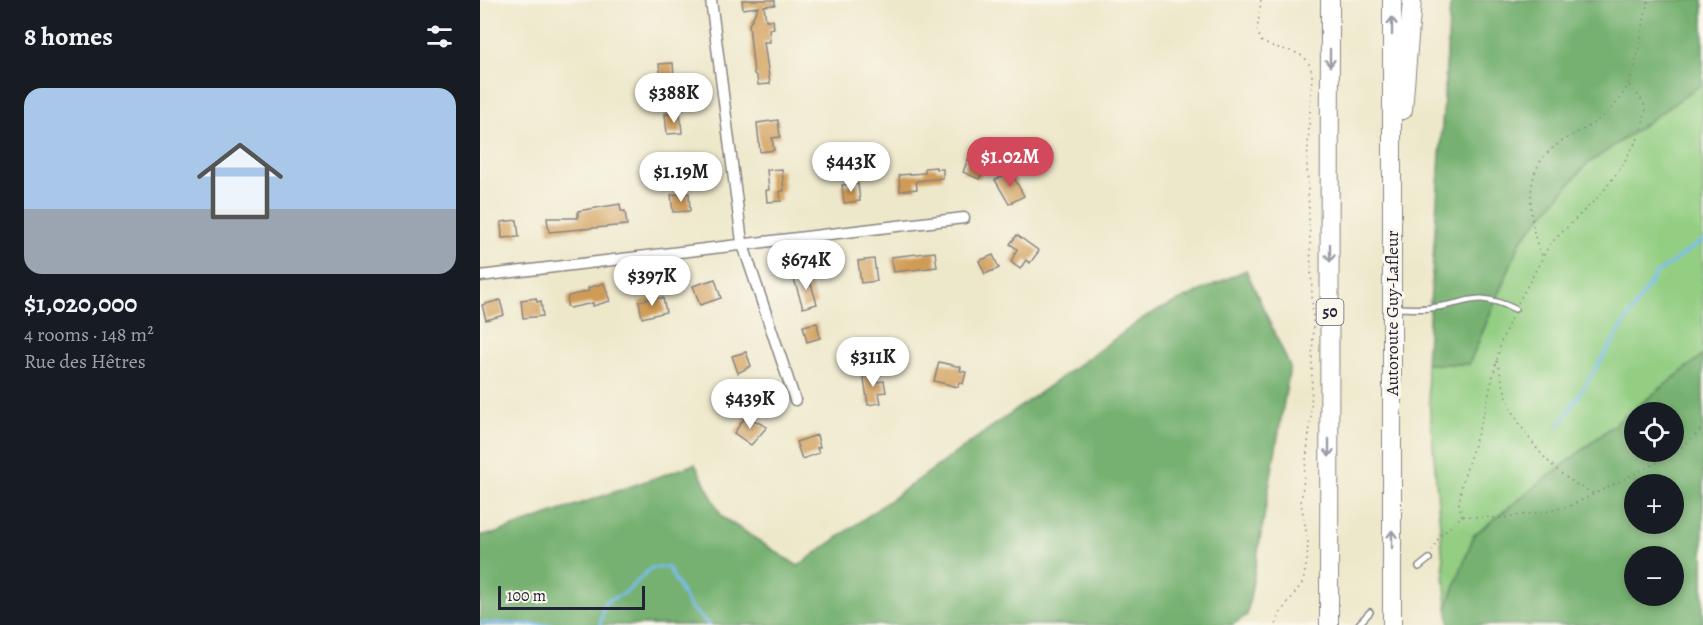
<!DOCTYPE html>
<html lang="en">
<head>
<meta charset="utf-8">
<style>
  :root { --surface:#171b24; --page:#20242c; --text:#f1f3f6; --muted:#9ea1a6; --line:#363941; --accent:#d1495b }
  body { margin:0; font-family:Alegreya,serif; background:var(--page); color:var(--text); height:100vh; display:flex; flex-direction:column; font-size:22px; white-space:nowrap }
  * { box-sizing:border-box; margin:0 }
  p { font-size:20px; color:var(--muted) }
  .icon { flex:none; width:33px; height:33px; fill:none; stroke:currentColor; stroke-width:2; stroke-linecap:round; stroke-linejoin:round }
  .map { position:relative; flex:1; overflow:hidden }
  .side { display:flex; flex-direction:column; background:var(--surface); width:480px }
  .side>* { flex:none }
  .fabs { position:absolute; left:1144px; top:402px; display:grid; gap:12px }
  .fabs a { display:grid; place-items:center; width:60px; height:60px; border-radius:50%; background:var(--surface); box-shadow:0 3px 9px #0003; font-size:30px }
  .scale { position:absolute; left:18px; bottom:15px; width:147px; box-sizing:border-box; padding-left:6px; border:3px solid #22223b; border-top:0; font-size:16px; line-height:21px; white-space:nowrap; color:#22223b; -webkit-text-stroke:4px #fbf7ec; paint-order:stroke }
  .price { position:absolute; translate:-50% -51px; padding:0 14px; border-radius:21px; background:#fff; color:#222; font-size:20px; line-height:39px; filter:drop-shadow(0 2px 3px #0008) }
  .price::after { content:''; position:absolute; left:50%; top:36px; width:18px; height:14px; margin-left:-9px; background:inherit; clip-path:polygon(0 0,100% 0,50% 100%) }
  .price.active { background:var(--accent); color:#fff }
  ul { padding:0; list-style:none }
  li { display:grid; align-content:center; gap:12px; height:318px; padding:0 24px }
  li+li { border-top:2px solid var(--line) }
  li span { display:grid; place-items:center; height:186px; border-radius:18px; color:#555 }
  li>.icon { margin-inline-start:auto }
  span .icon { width:108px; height:108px; fill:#fffc; stroke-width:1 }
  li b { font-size:26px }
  h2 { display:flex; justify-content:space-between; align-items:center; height:72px; padding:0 24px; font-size:26px }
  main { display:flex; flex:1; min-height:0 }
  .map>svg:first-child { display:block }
  .green { fill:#93ce83; stroke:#5a785f; stroke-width:1.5 }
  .forest { fill:#76b171; stroke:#4c6a56; stroke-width:1.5; fill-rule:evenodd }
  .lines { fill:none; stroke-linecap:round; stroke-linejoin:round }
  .stream { stroke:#7dbcf1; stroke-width:3 }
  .building { fill:#d09b54 }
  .lane-casing { stroke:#888583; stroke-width:8 }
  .street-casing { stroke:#888583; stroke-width:13 }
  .highway-casing { stroke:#888583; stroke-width:20 }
  .path { stroke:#888583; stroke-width:1.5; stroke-dasharray:1.5 4.5; stroke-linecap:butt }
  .lane { stroke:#fff; stroke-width:5 }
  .street { stroke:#fff; stroke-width:10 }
  .highway { stroke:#fff; stroke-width:18 }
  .oneway { stroke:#9c9ca7 }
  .labels { text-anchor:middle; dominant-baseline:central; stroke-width:6; stroke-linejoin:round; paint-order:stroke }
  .shield { fill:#fbf7ec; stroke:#636270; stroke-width:1.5 }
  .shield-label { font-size:16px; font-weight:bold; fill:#22223b }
  .street-label { font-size:18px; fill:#22223b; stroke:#fbf7ec }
</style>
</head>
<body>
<main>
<section class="side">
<h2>8 homes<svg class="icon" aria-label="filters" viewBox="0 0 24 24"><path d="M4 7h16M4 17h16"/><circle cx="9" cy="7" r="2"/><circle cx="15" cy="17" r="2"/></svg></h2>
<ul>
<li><span style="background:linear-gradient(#a9c7e8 65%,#9aa5b1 0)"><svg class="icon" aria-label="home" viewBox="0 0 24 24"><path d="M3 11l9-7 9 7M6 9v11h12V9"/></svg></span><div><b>$1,020,000</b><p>4 rooms · 148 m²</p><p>Rue des Hêtres</p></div></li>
</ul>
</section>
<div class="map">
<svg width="1223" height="625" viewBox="0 0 1223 625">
  <rect width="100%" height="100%" fill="#fbf7ec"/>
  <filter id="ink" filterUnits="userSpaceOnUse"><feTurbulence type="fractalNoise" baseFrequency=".0167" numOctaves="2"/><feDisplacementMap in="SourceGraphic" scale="12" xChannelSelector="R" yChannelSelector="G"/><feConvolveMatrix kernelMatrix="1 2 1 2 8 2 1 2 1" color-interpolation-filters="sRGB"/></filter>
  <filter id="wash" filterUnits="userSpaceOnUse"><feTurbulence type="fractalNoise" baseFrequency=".008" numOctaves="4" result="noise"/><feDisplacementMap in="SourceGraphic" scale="24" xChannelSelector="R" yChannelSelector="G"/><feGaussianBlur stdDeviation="1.35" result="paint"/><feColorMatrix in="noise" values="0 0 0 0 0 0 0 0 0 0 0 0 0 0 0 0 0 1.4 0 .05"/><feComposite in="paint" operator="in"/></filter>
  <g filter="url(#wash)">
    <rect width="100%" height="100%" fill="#eee8cb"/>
    <path class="green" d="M1223,83V355L994,535L967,607L946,364H989L1041,240L1105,166Z"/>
    <path class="forest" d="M976,0H1223V83L1105,166L1041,240L989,364H946L970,6Z
      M766,270L810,367L767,615L752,625H0V535L13,534L215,464L242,517L318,566L668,315Z
      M1223,355V625H970L967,607L994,535ZM1194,412V452H1155V412ZM1194,484V524H1155V484ZM1194,556V596H1155V556Z"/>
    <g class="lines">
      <path class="stream" d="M1079,426L1176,274L1223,240
        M0,623L72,625
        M120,625L125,602L145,593L171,568L188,567L209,606L229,625"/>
    </g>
    <g id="blocks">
      <path class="building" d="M262,0H295V5L284,6L286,20H293L294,28L289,29L290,42H284L290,84L278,85L277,77L274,74L269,25L278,7L263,9Z
        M193,63L194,76L181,77L179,64Z
        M200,113L202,133L187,134L185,114Z
        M298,120L300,137L292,138L294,150L280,152L277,123Z
        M488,159L501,165L500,168L504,170L499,179L483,172Z
        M456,167V169H463V178L436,181L437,189L420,191L419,175L445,173V168Z
        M302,169L304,191H300L301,201L287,202L286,190H289L287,170Z
        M531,172L544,196L529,204L515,180Z
        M378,184L380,201L364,203L362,185Z
        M209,193L210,211L193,212L191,195Z
        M140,204L141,211H145L147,225L69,232L67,218H98V211Z
        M37,220L39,237L22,238L21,222Z
        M537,235L559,251L550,263L546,260L540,269L531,262L537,249L530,244Z
        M455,252L457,267L414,272L411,257Z
        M513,255L519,268L505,274L499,261Z
        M394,259L397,281L381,283L378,261Z
        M328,274L337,304L323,308L314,279Z
        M235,279L241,298L220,305L213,286Z
        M124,283L130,301L113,306V303L90,308L87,306L88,296L109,291L108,288Z
        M56,298L57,302L61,301L63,316L43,318L41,300Z
        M177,298H183L186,312L162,318L159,301Z
        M20,300L24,315L6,320L2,305Z
        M337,323L340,338L327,342L323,326Z
        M266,352L271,366L258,373L252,356Z
        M459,362L481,367L480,371L486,372L483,384L479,382L478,387L454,381Z
        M396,371L397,382L404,381L406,392L399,393L401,403L388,405L383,373Z
        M266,416L287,427L271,445L254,433Z
        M337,435L340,447L337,448L339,453L322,459L316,442Z"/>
    </g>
  </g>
  <g filter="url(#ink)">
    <use href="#blocks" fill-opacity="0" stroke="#888583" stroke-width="1.5"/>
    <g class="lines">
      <defs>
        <path id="lane" d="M914,308C928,308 943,310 957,307C993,302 997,291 1035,309
          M939,567L949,559
          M878,625L890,612"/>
        <path id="street" d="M231,0L262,242L315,400
          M0,276L484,218"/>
        <path id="highway" d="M923,110L932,0
          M849,625L850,0
          M912,625V0"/>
      </defs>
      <use href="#lane" class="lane-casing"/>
      <use href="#street" class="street-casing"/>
      <use href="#highway" class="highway-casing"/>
      <path class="path" d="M781,0L777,31L781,41C800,54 830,45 832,76L827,163L833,320L831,418L821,503L828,541L827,561L823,582L799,615L796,625
        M1062,255C1054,242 1052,222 1051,207C1048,132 1102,146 1138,101C1159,75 1161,31 1168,0
        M1038,303L1070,244L1121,194L1140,169L1161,133L1166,109L1160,97L1147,83
        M1017,361C1022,378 1025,395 1032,410C1049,443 1078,479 1113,493
        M982,516L979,503L982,483L1005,410L1021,342L1032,316
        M952,551L959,537L982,516L1021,518L1070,511L1092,505L1194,454L1223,428"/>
      <use href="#lane" class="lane"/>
      <use href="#street" class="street"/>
      <use href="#highway" class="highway"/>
    </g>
    <defs><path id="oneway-shaft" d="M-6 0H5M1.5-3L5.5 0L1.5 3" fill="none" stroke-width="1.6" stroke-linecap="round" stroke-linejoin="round" transform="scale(1.5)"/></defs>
    <g class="oneway">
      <use href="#oneway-shaft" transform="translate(912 26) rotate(-90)"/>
      <use href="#oneway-shaft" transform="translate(850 58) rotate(90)"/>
      <use href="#oneway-shaft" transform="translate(850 253) rotate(90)"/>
      <use href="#oneway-shaft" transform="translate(849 448) rotate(90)"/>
      <use href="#oneway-shaft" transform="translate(912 539) rotate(-90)"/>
    </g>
  </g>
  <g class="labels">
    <rect class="shield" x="836.5" y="299" width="27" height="26" rx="4.5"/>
    <g class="shield-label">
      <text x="850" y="312">50</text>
    </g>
    <g class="street-label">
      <text transform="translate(912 313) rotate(-90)">Autoroute Guy-Lafleur</text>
    </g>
  </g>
</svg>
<div class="fabs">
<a><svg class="icon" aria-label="locate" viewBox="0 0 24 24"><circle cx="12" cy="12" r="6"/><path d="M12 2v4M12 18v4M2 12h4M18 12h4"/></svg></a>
<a>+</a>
<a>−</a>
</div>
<div class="scale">100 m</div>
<b class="price" style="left:194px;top:124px">$388K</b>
<b class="price active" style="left:530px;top:188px">$1.02M</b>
<b class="price" style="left:371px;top:193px">$443K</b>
<b class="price" style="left:201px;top:203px">$1.19M</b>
<b class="price" style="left:326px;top:291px">$674K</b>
<b class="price" style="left:172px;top:307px">$397K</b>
<b class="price" style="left:393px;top:388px">$311K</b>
<b class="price" style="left:270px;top:430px">$439K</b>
</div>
</main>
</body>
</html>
